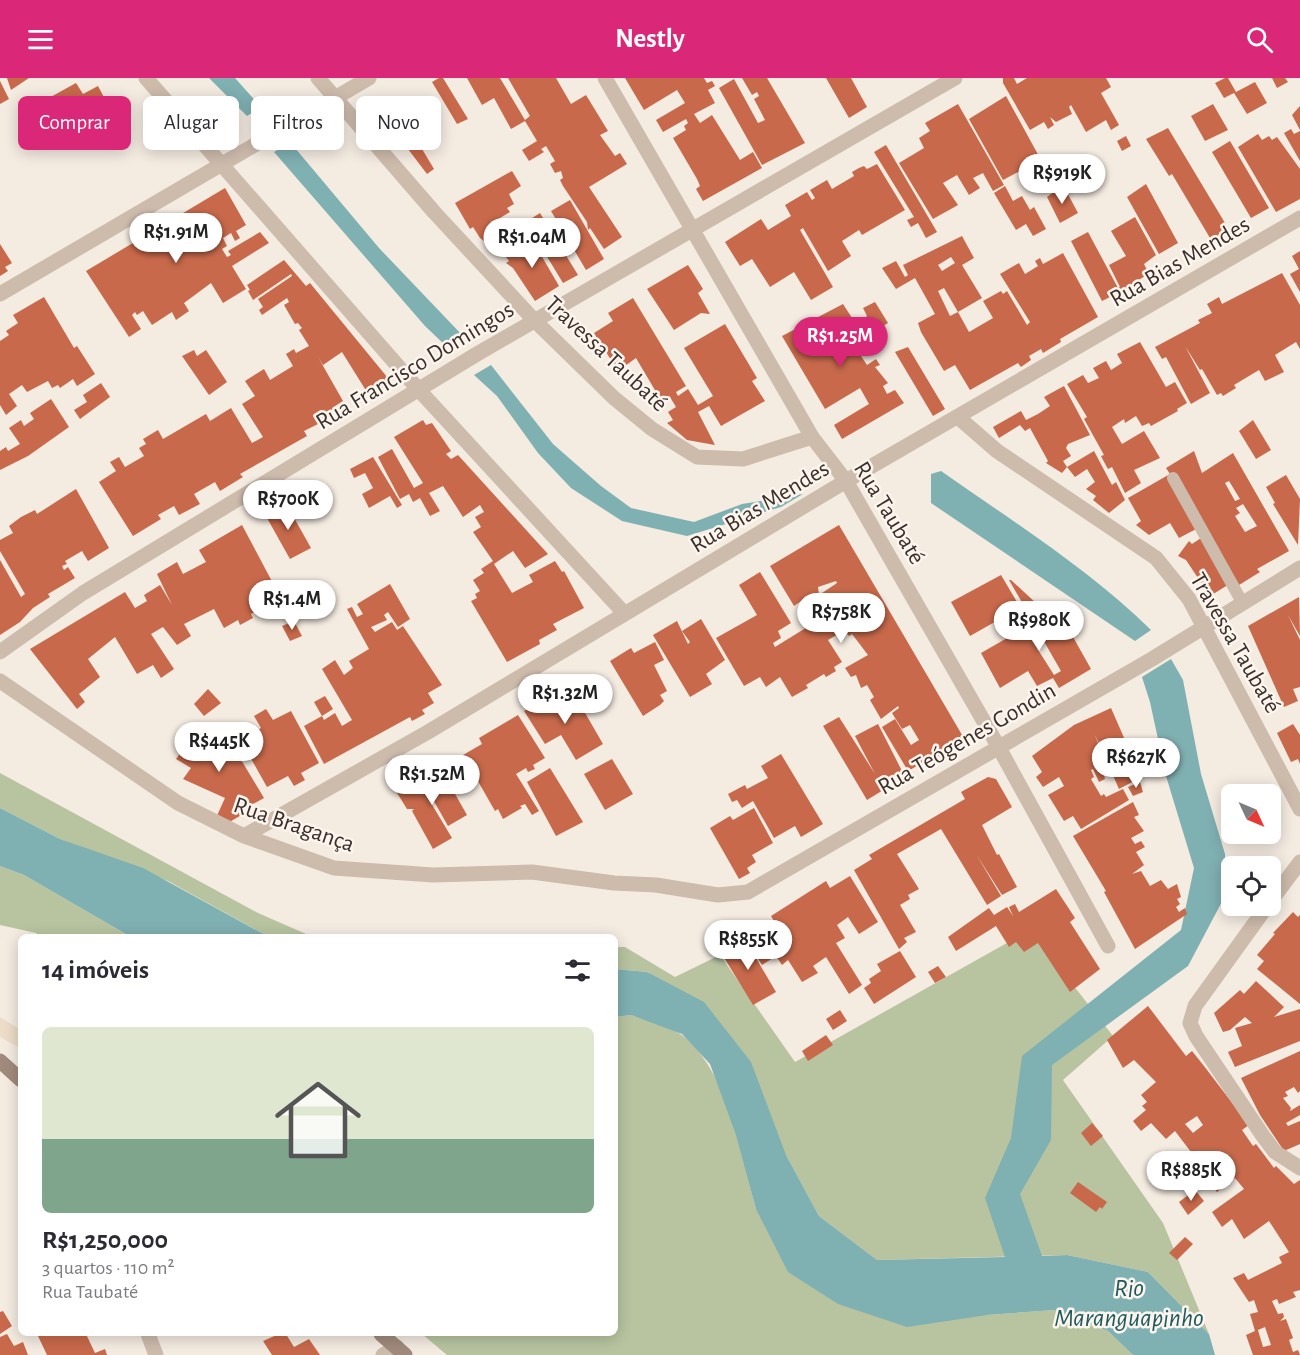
<!DOCTYPE html>
<html lang="pt">
<head>
<meta charset="utf-8">
<style>
  :root { --surface:#fff; --page:#f7f7f7; --text:#2b2b33; --muted:#7c7c81; --accent:#db2777 }
  body { margin:0; font-family:"Alegreya Sans",sans-serif; background:var(--page); color:var(--text); height:100vh; display:flex; flex-direction:column; font-size:22px; white-space:nowrap }
  * { box-sizing:border-box; margin:0 }
  p { font-size:20px; color:var(--muted) }
  .icon { flex:none; width:33px; height:33px; fill:none; stroke:currentColor; stroke-width:2; stroke-linecap:round; stroke-linejoin:round }
  .map { position:relative; flex:1; overflow:hidden }
  .details { position:absolute; left:18px; top:856px; width:600px; height:402px; display:flex; flex-direction:column; background:var(--surface); border-radius:9px; box-shadow:0 3px 15px #0003 }
  .details>* { flex:none }
  .top-card { position:absolute; left:18px; top:18px; width:600px; height:54px; display:flex; gap:12px }
  .needle { width:39px; rotate:134deg }
  .controls { position:absolute; left:1221px; top:706px; display:grid; gap:12px }
  .controls a { display:grid; place-items:center; width:60px; height:60px; border-radius:9px; background:var(--surface); box-shadow:0 3px 15px #0003; font-size:30px }
  .price { position:absolute; translate:-50% -51px; padding:0 14px; border-radius:21px; background:#fff; color:#222; font-size:20px; line-height:39px; filter:drop-shadow(0 2px 3px #0008) }
  .price::after { content:''; position:absolute; left:50%; top:36px; width:18px; height:14px; margin-left:-9px; background:inherit; clip-path:polygon(0 0,100% 0,50% 100%) }
  .price.selected { background:var(--accent); color:#fff }
  ul { padding:0; list-style:none }
  li { display:grid; align-content:center; gap:12px; height:318px; padding:0 24px }
  li span { display:grid; place-items:center; height:186px; border-radius:9px; color:#555 }
  li>.icon { margin-inline-start:auto }
  span .icon { width:108px; height:108px; fill:#fffc; stroke-width:1 }
  li b { font-size:26px }
  h2 { display:flex; justify-content:space-between; align-items:center; height:72px; padding:0 24px; font-size:26px }
  .chip { padding:0 21px; border-radius:9px; background:var(--surface); box-shadow:0 3px 15px #0003; font-size:21px; line-height:54px }
  .chip.selected { background:var(--accent); color:#fff }
  header { display:flex; justify-content:space-between; align-items:center; height:78px; padding:0 24px; background:var(--accent); color:#fff; font-size:27px; font-weight:700 }
  .map>svg:first-child { display:block }
  .green { fill:#b8c4a0 }
  .plaza { fill:#ecdcc8 }
  .water { fill:#7fb0b2 }
  .building { fill:#c8694b; fill-rule:evenodd }
  .lines { fill:none; stroke-linecap:round; stroke-linejoin:round }
  .lane { stroke:#cdbbac; stroke-width:12 }
  .street { stroke:#cdbbac; stroke-width:15 }
  .secondary { stroke:#a18a7d; stroke-width:15 }
  .labels { text-anchor:middle; dominant-baseline:central; stroke-width:5; stroke-linejoin:round; paint-order:stroke }
  .street-label { font-size:24px; fill:#3b302b; stroke:#fbf5ee }
  .water-label { font-size:26px; font-style:italic; fill:#1f5a5e; stroke:#fbf5ee }
</style>
</head>
<body>
<header><svg class="icon" aria-label="menu" viewBox="0 0 24 24"><path d="M4 6h16M4 12h16M4 18h16"/></svg>Nestly<svg class="icon" aria-label="search" viewBox="0 0 24 24"><circle cx="10" cy="10" r="6"/><path d="M15 15l6 6"/></svg></header>
<div class="map">
<svg width="1300" height="1277" viewBox="0 0 1300 1277">
  <rect width="100%" height="100%" fill="#f4ebe1"/>
  <path class="green" d="M0,695L258,835L313,859H269L168,803L60,761L0,730Z
    M0,788L24,797L131,859H41L36,855L0,847Z
    M1030,852L1113,958L1063,1002L1163,1145L1209,1256L1148,1194L1067,1177L877,1182L819,1138L786,1077L648,894L615,891V869H625L675,899L720,877L795,984Z
    M631,937C647,943 670,947 683,958C728,994 742,1077 756,1131L987,1237L1054,1232L1108,1253L1133,1277H447L422,1256H615V939Z"/>
  <path class="plaza" d="M0,939L21,952V971L0,959Z"/>
  <path class="water" d="M209,0H235L261,29L247,38Z
    M290,64L379,170L463,258L446,268L425,248L274,74Z
    M491,287L553,366L601,408L631,430L694,444L742,426L803,416L781,429L687,458L622,443L571,410L538,375L497,318L474,297Z
    M941,393C1012,443 1089,491 1151,552L1135,563L931,425V396Z
    M1171,581L1183,602L1201,696L1225,776L1226,816L1188,888L1052,987L1051,1062L1020,1116L1042,1178L1067,1177L1148,1194L1209,1256L1215,1277H1133L1108,1253L1054,1232L987,1237L907,1249L838,1226L788,1194L756,1131L736,1057L710,986L682,956L631,937L615,939V891L647,894L704,924L751,984L786,1077L819,1138L877,1182L1005,1179L985,1120L1011,1060L1022,978L1181,852L1194,790L1166,698L1150,624L1142,599Z
    M0,730L60,761L143,790L269,859H131L24,797L0,788Z"/>
  <path class="building" d="M7,0H29L11,12Z
    M439,0H443L468,41L457,46L432,4Z
    M467,0H500L525,42L530,38L508,0H556L571,26L586,17L608,53L600,57L615,78L620,75L627,86L589,109L622,159L604,171L590,150L588,152L587,144L563,108L560,102L563,100L561,93L555,95L550,86L555,83L546,68L541,71L544,74L529,83L522,72L537,63L525,43L511,51L494,20L482,27Z
    M625,0H704L707,5L712,3L715,8L708,12L715,25L694,36L700,45L712,37L740,82L753,74L762,90L703,123L696,111L700,108L697,101L673,60L686,52L684,48L688,45L686,41L663,54L656,42L685,25L677,12L644,32Z
    M742,0H767L805,65L762,87L719,10L734,1L758,45L765,42L754,21L759,18L757,14L752,17Z
    M826,0H851L867,29L849,40Z
    M1014,0L1017,6L1027,0H1106L1111,9L1101,15L1119,47L1111,52L1106,42L1086,54L1071,27L1069,29L1072,36L1056,44L1050,39L1054,47L1048,51L1044,44L1030,52L1003,5V0Z
    M1225,0H1228L1236,14L1255,4L1267,25L1247,36L1234,15L1224,20L1215,5Z
    M1272,0H1285L1288,4L1277,10Z
    M0,3L9,21L0,26Z
    M76,5L83,16L98,8L106,23L63,47L47,21Z
    M1006,18L1041,82L1003,102L969,41Z
    M391,19L434,91L427,96L395,54L392,56L371,31Z
    M958,26L1004,107L993,113L983,95L973,100L980,110L969,117L957,97L943,105L958,127L933,141L899,85L924,70L919,60L930,53L925,45Z
    M1213,26L1228,52L1205,63L1191,38Z
    M1300,28V52L1292,37Z
    M1168,50L1231,155L1213,165L1172,96L1169,98L1146,61Z
    M1291,51L1294,56L1300,53V83L1284,55Z
    M1258,56L1262,62L1269,58L1272,62L1277,59L1300,91V121L1276,134L1238,69Z
    M1126,58L1131,68L1122,73L1117,63Z
    M1230,63L1269,130L1251,140L1212,74Z
    M886,67L937,154L926,160L918,145L911,149L907,142L914,139L874,74Z
    M877,86L905,132L862,157L859,152L842,163L851,178L828,193L803,150L800,152L833,209L811,222L794,194L770,209L752,181L740,188L725,164L761,141L768,152L791,138L785,127L807,114L812,122L815,120L810,112L827,102L832,111L854,98L852,94L859,90L864,88L867,91Z
    M512,93L521,108L509,116L514,126L507,130L510,134L500,140L504,146L494,152L500,160L489,167L480,160L473,149L470,151L455,125Z
    M1146,106L1178,165L1159,176L1127,119Z
    M1063,107L1078,135L1060,145L1047,119Z
    M1005,108L1013,123L1022,118L1030,132L1034,129L1046,151L1033,158L1026,146L1016,152L994,115Z
    M225,110L246,147L236,153L240,160L235,163L231,155L223,160L227,168L222,171L227,179L231,177L228,173L260,154L269,165L232,188L246,211L223,225L211,205L184,225L189,233L176,242L172,234L152,247L143,233L137,237L135,234L132,237L141,251L129,259L86,193Z
    M570,122L604,181L586,192L551,133Z
    M540,135L578,197L563,205L526,144Z
    M1135,139L1156,177L1144,186L1149,196L1140,201L1146,211L1125,224L1120,214L1102,223L1071,163L1088,154L1118,210L1120,209L1109,187L1126,178L1111,153Z
    M530,158L559,208L535,223L513,190L506,185L509,183L506,179L516,172L512,165Z
    M962,158L974,180L962,187L982,220L958,234L969,254L993,240L983,223L1001,213L1003,216L1007,213L1027,247L1030,244L1000,196L1019,185L1025,196L1038,188L1035,183L1040,180L1043,186L1063,175L1098,239L1060,261L1061,264L1043,275L1041,271L1029,278L1031,282L1021,289L1018,285L970,312L955,287L944,293L921,254L918,245L935,236L915,200L896,211L882,190L896,183L905,199L908,197L903,187ZM951,179L955,185L942,193L938,187ZM944,210L958,234L950,238L938,213Z
    M0,166L12,185L5,189L8,193L0,198Z
    M1300,173V214L1290,196L1299,191L1292,178Z
    M284,182L306,208L310,205L392,305L370,319L342,274L323,287L318,279L343,323L332,330L336,337L304,353L307,358L240,396L243,399L220,413L215,404L194,416L200,426L179,437L174,428L158,437L161,441L133,458L99,404L116,393L110,384L119,379L125,389L144,378L139,370L146,366L143,361L158,352L163,361L206,336L210,343L231,330L252,365L263,359L242,326L255,318L245,303L264,291L270,302L293,288L286,276L294,271L296,275L309,268L299,252L302,250L298,245L295,246L284,227L289,224L287,220L262,237L259,232L263,229L258,221L292,198L291,196L253,222L248,213L250,212L247,207Z
    M688,187L703,211L698,215L710,236L701,235L674,252L647,211Z
    M1282,195L1300,227V271L1296,264L1275,277L1284,294L1265,303L1259,292L1234,307L1236,310L1223,318L1221,315L1217,317L1202,291L1200,292L1185,268L1210,315L1191,326L1166,279L1162,281L1155,269L1200,245L1198,242L1212,235L1207,226L1219,219L1222,226Z
    M44,219L74,270L77,268L95,296L77,308L73,301L60,310L58,307L52,310L48,303L27,314L22,307L9,316L17,328L6,337L0,327V263L9,257L6,253L18,245L13,237Z
    M633,220L686,308L676,314L678,318L688,311L698,327L713,318L684,270L725,246L757,300L752,303L765,323L721,348L709,328L698,334L715,367L687,362L667,345L673,342L668,334L676,329L670,319L662,324L636,280L618,293L594,255L613,243L608,235Z
    M875,224L888,245L874,254L872,251L866,255L859,245L867,238L863,230Z
    M843,226L854,243L846,248L851,257L855,255L864,270L865,275L861,278L867,287L876,281L880,287L875,289L888,305L883,308L887,316L895,312L904,325L842,361L834,347L869,326L860,310L825,331L782,258Z
    M1140,264L1166,309L1175,304L1187,325L1177,331L1178,333L1151,348L1149,345L1142,348L1136,338L1125,345L1124,341L1112,349L1122,366L1144,353L1160,380L1134,392L1141,405L1125,415L1112,389L1108,391L1103,382L1101,378L1104,377L1084,341L1087,339L1067,306L1083,297L1088,305L1099,300L1093,290L1106,283L1111,292L1122,285L1117,276Z
    M908,269L945,331L933,338L895,274Z
    M194,272L197,278L206,272L227,304L209,317L182,278Z
    M101,305L110,319L80,341L74,332L87,324L83,317Z
    M1064,308L1090,357L1068,366L1066,370L1071,378L1063,383L1067,389L1062,395L1046,385L1048,383L1030,350L1025,353L1020,347L999,360L993,349L1021,333L1026,342L1038,336L1050,328L1044,319Z
    M51,321L69,349L28,378L0,392V373L6,369L8,373L20,366L9,350L21,342L24,348L34,341L30,335Z
    M423,342L426,347L432,345L451,373L446,376L451,381L458,377L548,476L525,490L513,473L494,486L512,515L533,504L529,497L555,483L562,494L564,493L584,530L553,546L557,552L539,562L540,566L507,584L471,523L477,520L475,516L480,513L473,502L484,495L481,491L493,483L473,454L481,449L475,439L484,434L480,427L463,439L443,408L429,415L440,433L430,438L420,420L413,424L409,416L400,421L378,379L392,371L414,410L423,405L394,359Z
    M1253,342L1271,372L1256,381L1239,353Z
    M1094,373L1112,407L1116,404L1125,422L1109,435L1093,422L1096,418L1086,411L1095,404L1087,391L1075,399L1067,389Z
    M1194,373L1202,395L1233,375L1289,473L1257,491L1260,494L1239,507L1187,419L1200,449L1179,460L1170,445L1149,457L1136,447L1141,443L1128,420L1170,396L1166,390ZM1229,403L1240,421L1235,423L1225,405ZM1243,426L1257,448L1245,454L1235,438L1240,435L1236,430Z
    M373,379L402,427L397,430L390,418L369,430L362,416L373,410L365,395L354,400L350,391Z
    M1286,397L1300,421L1298,467L1273,426L1275,425L1266,409Z
    M76,411L109,470L88,483L82,473L65,483L67,486L62,488L64,492L68,489L75,500L48,516L50,519L33,530L20,544L0,557V482L21,519L25,516L0,473V462L13,455L9,448L21,439L35,432L37,436Z
    M284,422L311,470L290,481L267,440L274,436L271,430Z
    M242,447L276,511L265,517L269,526L251,536L253,540L240,547L238,542L224,550L214,531L184,546L191,558L177,567L163,549L151,556L174,591L161,600L153,587L137,596L115,559L88,581L100,599L79,616L85,624L77,631L30,571L125,514L135,530L147,523L144,517L160,507L172,527L157,496L177,484L183,496L206,484L199,472Z
    M839,447L965,662L925,686L924,684L908,693L882,649L895,641L911,667L919,662L910,647L902,651L892,635L899,630L898,628L881,641L870,622L874,619L867,607L861,610L856,597L851,599L845,590L868,577L852,556L849,558L845,553L849,550L844,540L840,543L845,552L828,562L842,584L834,589L836,593L826,599L824,596L806,607L808,610L792,619L780,599L766,609L760,599L744,608L716,560L757,537L739,507L760,494L791,545L778,553L781,560L773,565L775,569L817,543L811,533L824,526L822,522L809,529L804,521L794,528L770,488ZM836,503L837,505L819,517L818,509Z
    M1204,458L1231,505L1210,518L1186,482L1178,478L1189,463L1192,466Z
    M1001,497L1017,524L1013,527L1016,532L970,558L951,524Z
    M1009,502H1011L1037,526L1027,533Z
    M390,506L410,541L398,549L388,534L384,537L387,542L371,549L375,554L392,544L397,552L403,548L442,607L428,615L434,625L422,632L425,636L412,643L410,639L324,686L304,648L322,638L314,624L325,618L333,631L322,638L324,642L335,635L342,648L352,642L322,591L335,582L344,597L353,590L349,583L369,571L347,531L352,529L357,539L363,536L357,526Z
    M1299,519L1300,558L1288,537L1300,562V609L1293,611L1298,623L1284,629L1248,548Z
    M1037,525H1054L1091,591L1059,610L1053,600L1037,608L1028,593L1000,610L981,575L1033,545L1029,537L1041,531ZM1038,553L1061,593L1054,597L1030,559Z
    M701,541L725,582L706,596L712,606L690,619L653,557L677,543L688,566L690,564L682,553Z
    M294,543L302,558L290,563L282,548Z
    M655,564L664,582L654,587L667,613L660,617L664,623L660,627L643,638L610,583L631,570L634,575Z
    M208,611L221,625L204,638L194,626Z
    M573,614L603,666L576,682L561,657L545,666L524,633L542,623L546,630Z
    M1111,630L1139,694L1133,697L1136,702L1119,711L1095,657L1109,696L1104,697L1105,701L1099,704L1093,691L1091,692L1094,699L1091,701L1101,718L1104,716L1106,719L1123,711L1129,722L1081,751L1073,738L1064,743L1048,717L1064,708L1059,699L1043,709L1036,699L1042,694L1032,678L1074,647Z
    M266,631L273,642L291,633L319,685L301,695L305,702L294,708L288,698L267,709L241,663L261,650L254,638Z
    M518,637L545,680L533,687L535,691L528,694L526,690L516,696L539,733L532,737L525,726L520,728L522,730L503,741L498,731L495,733L463,677L482,666L479,660Z
    M839,639L875,696L855,658L878,646L902,693L881,703L885,711L867,722L823,648Z
    M210,646L243,685L264,720L242,732L245,735L226,746L215,742L225,720L183,701L191,690L176,681L184,670L180,668L183,661L188,664L201,648L205,651Z
    M1293,646L1300,657V686L1298,681L1291,684L1277,655Z
    M781,676L823,746L801,759L795,748L774,760L753,723L742,730L737,722L732,724L728,716L745,707L747,711L768,700L761,688Z
    M612,681L633,716L605,732L584,696Z
    M550,690L583,744L556,758L527,704Z
    M442,693L467,737L448,748L431,718L428,720L452,760L433,771L412,733L414,731H407L394,710L416,698L420,706Z
    M988,699L996,701L1012,729L982,747L997,777L999,776L1017,809L1002,817L976,776L1001,818L987,827L941,751L897,776L919,811L908,817L910,821L900,827L916,854L904,860L907,864L899,871L854,792L872,781L869,777L965,721L961,714Z
    M1140,704L1143,714L1133,718L1128,709Z
    M1133,724L1139,737L1134,739L1144,753L1131,760L1135,766L1141,763L1145,769L1136,774L1144,787L1132,796L1141,793L1150,808L1161,802L1168,811L1177,806L1181,819L1177,821L1180,826L1176,829L1179,834L1185,830L1187,836L1135,871L1104,814L1106,813L1073,758Z
    M754,730L773,765L752,777L756,784L747,790L750,795L739,801L710,750L730,738L733,742Z
    M850,798L878,844L859,856L848,839L837,847L845,860L836,865L862,907L849,916L826,879L813,888L818,895L802,904L788,882L782,887L776,878L762,887L746,862L774,843L771,838L826,803L830,810Z
    M1056,811L1075,840L1070,844L1100,891L1070,914L1038,865L1024,874L1016,864L1009,869L996,848L956,873L948,859L989,830L994,837L1007,829L1013,838L1009,829L1015,826L1019,834Z
    M1293,834L1298,839L1300,837V926L1257,891L1264,883L1257,877L1275,856L1273,855Z
    M743,858L776,914L753,927L720,873Z
    M900,873L916,899L874,926L864,910L871,905L869,901L881,893L877,886Z
    M938,888L946,899L935,905L928,894Z
    M1256,903L1284,929L1274,939L1300,931V963L1235,989L1228,974L1242,968L1235,950L1252,945L1245,939L1230,952L1223,954L1214,935L1240,912L1244,916Z
    M1148,928L1186,978L1192,973L1204,988L1249,1047L1242,1052L1253,1068L1256,1066L1274,1090L1276,1088L1294,1106L1300,1102V1212L1293,1214L1296,1219L1279,1226L1277,1221L1272,1223L1278,1236L1283,1235L1284,1239L1280,1243L1286,1241L1293,1260L1289,1262L1293,1274L1298,1272L1300,1277H1253L1246,1257L1255,1253L1250,1236L1258,1234L1254,1222L1249,1224L1233,1200L1244,1195L1248,1202L1282,1185L1279,1179L1289,1174L1269,1143L1244,1161L1232,1141L1222,1149L1212,1134L1244,1111L1235,1100L1217,1114L1196,1088L1168,1110L1159,1099L1191,1074L1175,1053L1166,1061L1151,1045L1141,1053L1133,1043L1146,1032L1142,1028L1147,1024L1141,1017L1156,1004L1134,982L1123,990L1107,962ZM1197,1038L1203,1047L1193,1055L1185,1046ZM1265,1249L1271,1267L1263,1269L1258,1252Z
    M840,932L847,943L833,952L826,941Z
    M826,957L833,967L808,983L802,973Z
    M1300,973V1013L1298,1015L1294,1009L1285,1014L1288,1018L1283,1020L1291,1030L1290,1033L1300,1027V1037L1286,1045L1288,1048L1300,1043V1066L1284,1073L1260,1037L1241,1000Z
    M1092,1045L1103,1058L1091,1068L1081,1055Z
    M1078,1104L1107,1124L1102,1131L1100,1129L1096,1134L1070,1115Z
    M1195,1112L1204,1123L1188,1137L1179,1124Z
    M1185,1159L1193,1166L1177,1182L1169,1175Z
    M3,1233L12,1248L0,1256V1234Z
    M7,1256L14,1268L23,1264L28,1277H0V1259Z
    M43,1256H86L95,1275L105,1271L107,1277H47L38,1258Z
    M279,1256H286L294,1269L309,1261L320,1277H272L263,1263Z"/>
  <g class="lines">
    <path class="lane" d="M1173,400L1242,524"/>
    <path class="street" d="M146,0L418,311L624,535
      M318,0L434,134L534,242L614,320L652,351L697,379L743,381L812,359
      M605,0L812,359L846,403L998,668L1108,868
      M0,216L369,0
      M959,340L997,373L1156,480L1189,521L1300,731
      M0,574L83,515L477,276L955,0
      M0,603L178,725L244,758L334,790L433,797L532,794L614,805L656,807L718,817L748,814L1152,581L1300,490
      M244,758L428,654L846,403L1300,140
      M1270,824L1300,784
      M1267,828L1195,928L1190,945L1196,958L1263,1058L1275,1074L1300,1090
      M148,1256L156,1277
      M383,1277L397,1269"/>
    <path class="secondary" d="M0,983L21,1002
      M381,1256L405,1277"/>
  </g>
  <g class="labels">
    <g class="street-label">
      <text transform="translate(1180 184) rotate(-30)">Rua Bias Mendes</text>
      <text transform="translate(606 276) rotate(43)">Travessa Taubaté</text>
      <text transform="translate(415 288) rotate(-31)">Rua Francisco Domingos</text>
      <text transform="translate(760 429) rotate(-31)">Rua Bias Mendes</text>
      <text transform="translate(889 435) rotate(59)">Rua Taubaté</text>
      <text transform="translate(1235 565) rotate(60)">Travessa Taubaté</text>
      <text transform="translate(967 661) rotate(-30)">Rua Teógenes Gondin</text>
      <text transform="translate(294 747) rotate(19)">Rua Bragança</text>
    </g>
    <g class="water-label">
      <text x="1129" y="1210">Rio<tspan x="1129" dy="30">Maranguapinho</tspan></text>
    </g>
  </g>
</svg>
<div class="controls">
<a><svg class="needle" viewBox="-14 -14 28 28"><path d="M0-13l5 13h-10z" fill="#e53935"/><path d="M0 13l5-13h-10z" fill="#7c7c81"/></svg></a>
<a><svg class="icon" aria-label="locate" viewBox="0 0 24 24"><circle cx="12" cy="12" r="6"/><path d="M12 2v4M12 18v4M2 12h4M18 12h4"/></svg></a>
</div>
<b class="price" style="left:1062px;top:127px">R$919K</b>
<b class="price" style="left:176px;top:186px">R$1.91M</b>
<b class="price" style="left:532px;top:191px">R$1.04M</b>
<b class="price selected" style="left:840px;top:290px">R$1.25M</b>
<b class="price" style="left:288px;top:453px">R$700K</b>
<b class="price" style="left:292px;top:553px">R$1.4M</b>
<b class="price" style="left:841px;top:566px">R$758K</b>
<b class="price" style="left:1039px;top:574px">R$980K</b>
<b class="price" style="left:565px;top:647px">R$1.32M</b>
<b class="price" style="left:219px;top:695px">R$445K</b>
<b class="price" style="left:1136px;top:711px">R$627K</b>
<b class="price" style="left:432px;top:728px">R$1.52M</b>
<b class="price" style="left:748px;top:893px">R$855K</b>
<b class="price" style="left:1191px;top:1124px">R$885K</b>
<div class="top-card">
<a class="chip selected">Comprar</a>
<a class="chip">Alugar</a>
<a class="chip">Filtros</a>
<a class="chip">Novo</a>
</div>
<section class="details">
<h2>14 imóveis<svg class="icon" aria-label="filters" viewBox="0 0 24 24"><path d="M4 7h16M4 17h16"/><circle cx="9" cy="7" r="2"/><circle cx="15" cy="17" r="2"/></svg></h2>
<ul>
<li><span style="background:linear-gradient(#dfe7d0 60%,#7fa58c 0)"><svg class="icon" aria-label="home" viewBox="0 0 24 24"><path d="M3 11l9-7 9 7M6 9v11h12V9"/></svg></span><div><b>R$1,250,000</b><p>3 quartos · 110 m²</p><p>Rua Taubaté</p></div></li>
</ul>
</section>
</div>
</body>
</html>
